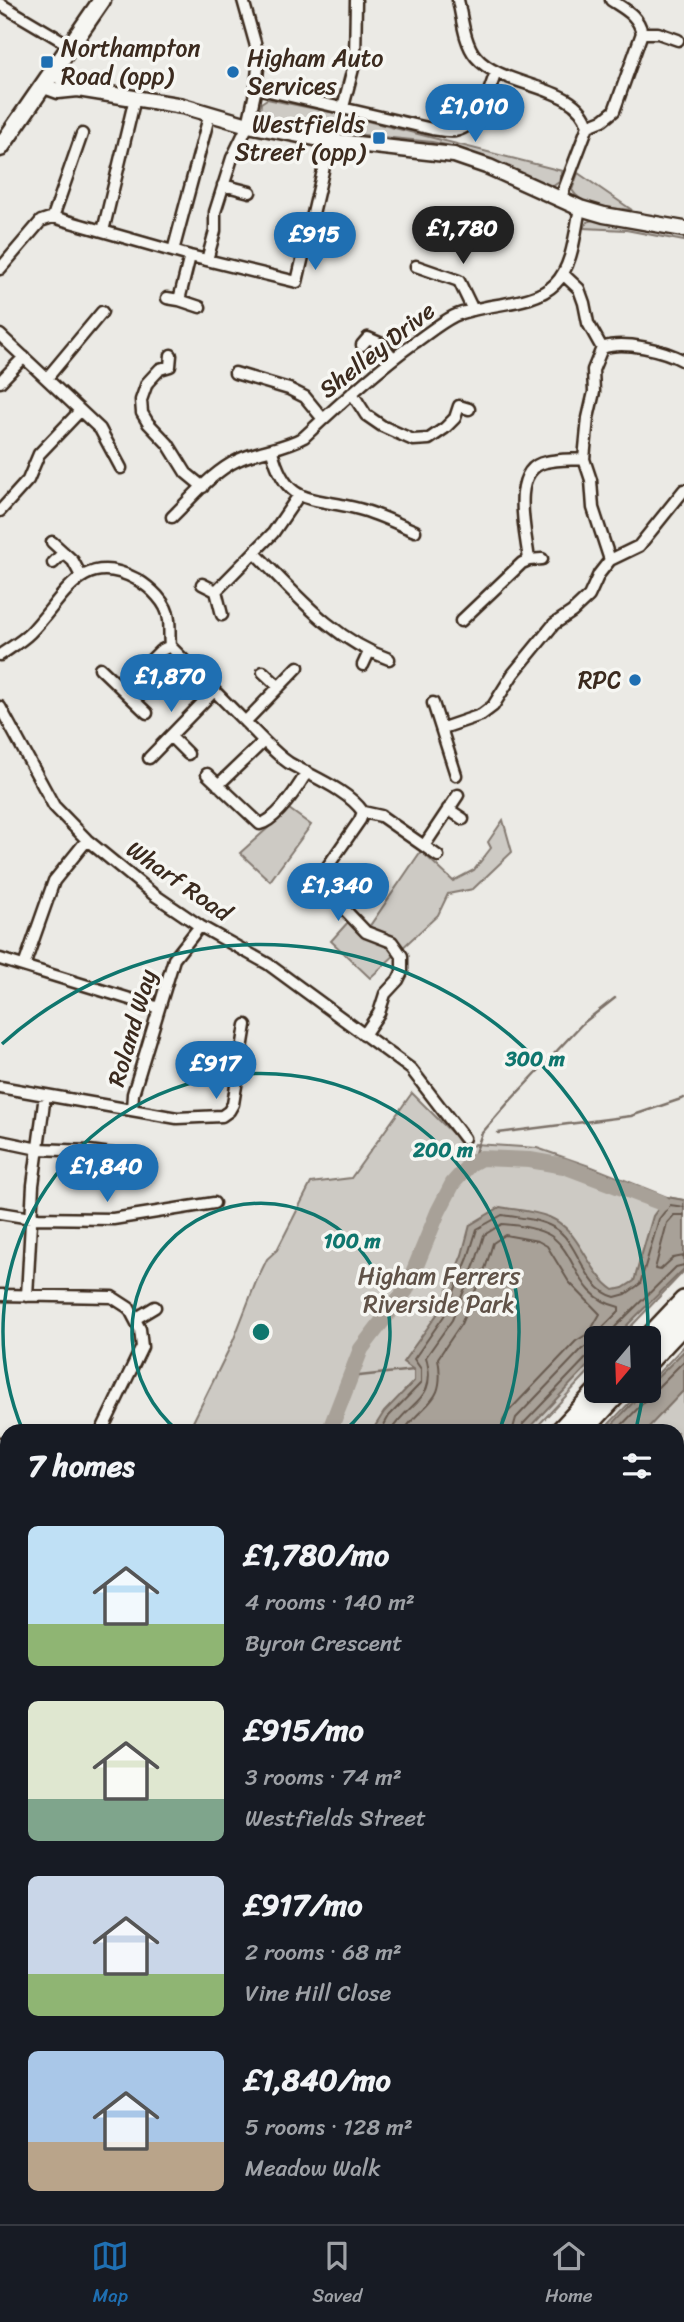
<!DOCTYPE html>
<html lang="en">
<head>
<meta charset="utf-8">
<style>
  :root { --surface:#171b24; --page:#20242c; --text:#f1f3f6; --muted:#9ea1a6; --line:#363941; --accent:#1f6fb2 }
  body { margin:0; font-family:Sriracha,sans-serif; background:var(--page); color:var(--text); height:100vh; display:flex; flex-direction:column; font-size:26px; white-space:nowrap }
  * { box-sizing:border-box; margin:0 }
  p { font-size:23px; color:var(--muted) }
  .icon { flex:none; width:38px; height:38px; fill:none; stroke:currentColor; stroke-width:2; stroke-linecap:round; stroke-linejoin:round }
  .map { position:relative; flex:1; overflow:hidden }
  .panel { position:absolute; left:0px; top:1424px; width:684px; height:800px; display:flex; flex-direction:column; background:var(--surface); border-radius:21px 21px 0 0; box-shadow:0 4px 10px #0003 }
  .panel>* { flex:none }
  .needle { width:46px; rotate:199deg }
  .controls { position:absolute; left:584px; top:1326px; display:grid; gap:14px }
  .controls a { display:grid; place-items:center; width:77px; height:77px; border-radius:10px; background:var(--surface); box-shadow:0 4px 10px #0003; font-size:35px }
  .price { position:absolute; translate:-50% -60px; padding:0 16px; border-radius:24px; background:var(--accent); color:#fff; font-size:23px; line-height:46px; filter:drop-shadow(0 2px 4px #0008) }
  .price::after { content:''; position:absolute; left:50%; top:42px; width:21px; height:16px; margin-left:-10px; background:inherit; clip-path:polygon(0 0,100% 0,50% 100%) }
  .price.on { background:#222; color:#fff }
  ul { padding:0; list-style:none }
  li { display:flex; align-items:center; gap:21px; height:175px; padding:0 28px }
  li span { display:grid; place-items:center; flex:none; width:196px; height:140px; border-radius:10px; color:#555 }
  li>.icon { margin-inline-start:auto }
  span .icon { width:84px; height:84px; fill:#fffc; stroke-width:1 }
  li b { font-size:30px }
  h2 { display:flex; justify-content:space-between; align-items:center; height:84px; padding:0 28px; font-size:30px }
  .dock { display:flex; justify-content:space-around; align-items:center; height:98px; border-top:2px solid var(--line); background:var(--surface); font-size:19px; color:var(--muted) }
  .dock a { display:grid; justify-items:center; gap:4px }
  .dock .on { color:var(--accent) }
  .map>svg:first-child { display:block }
  .green { fill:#cdcac4; stroke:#847a71; stroke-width:2 }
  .water { fill:#a8a198; stroke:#7c7167; stroke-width:2 }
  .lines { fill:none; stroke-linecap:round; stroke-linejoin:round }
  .shore { stroke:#675a4f; stroke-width:2 }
  .stream { stroke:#7c7167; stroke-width:2.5 }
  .river { stroke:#a8a198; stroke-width:16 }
  .street-casing { stroke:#3b2a1e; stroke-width:15 }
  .secondary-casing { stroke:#3b2a1e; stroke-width:19 }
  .primary-casing { stroke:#3b2a1e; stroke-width:21 }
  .highway-casing { stroke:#3b2a1e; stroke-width:24 }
  .street { stroke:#f6f6f2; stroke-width:10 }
  .secondary { stroke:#f6f6f2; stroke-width:14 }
  .primary { stroke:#f6f6f2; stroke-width:16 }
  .highway { stroke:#f6f6f2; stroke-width:19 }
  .ring { fill:none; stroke:#0f766e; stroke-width:3.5 }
  .poi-dot { fill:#1f6fb2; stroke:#f6f6f2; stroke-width:2.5 }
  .labels { text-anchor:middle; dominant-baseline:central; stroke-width:7; stroke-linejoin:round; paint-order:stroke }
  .poi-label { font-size:24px; fill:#3b2a1e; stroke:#f6f6f2; text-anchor:start }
  .street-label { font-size:24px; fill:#3b2a1e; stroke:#f6f6f2 }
  .park-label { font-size:24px; fill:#605248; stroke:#f6f6f2 }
  .centre { fill:#0f766e; stroke:#f6f6f2; stroke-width:3.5 }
  .ring-label { font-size:21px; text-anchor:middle; font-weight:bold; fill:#0f766e; stroke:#f6f6f2; stroke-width:7; stroke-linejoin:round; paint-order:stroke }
</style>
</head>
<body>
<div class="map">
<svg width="684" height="2224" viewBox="0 0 684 2224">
  <rect width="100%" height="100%" fill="#ebeae5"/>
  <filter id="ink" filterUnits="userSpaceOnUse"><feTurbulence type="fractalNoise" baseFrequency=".0143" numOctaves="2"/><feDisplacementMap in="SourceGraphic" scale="14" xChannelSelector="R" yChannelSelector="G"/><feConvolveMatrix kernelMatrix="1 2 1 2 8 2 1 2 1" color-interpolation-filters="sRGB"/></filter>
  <g filter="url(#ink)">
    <path class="green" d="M267,99L340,114L562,171L559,182L552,187L499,163L456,147L432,142L304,129L263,119L260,112L261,103Z
      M578,173L632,210C613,208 582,208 572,190Z
      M598,218L684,233V241L626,230L584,228L587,222Z
      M289,809L311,825L270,881L240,853Z
      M503,820L512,852L473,889L448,894L438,915L370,978L331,941L349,921L369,927L421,851L453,881L474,870L491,848L488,842Z
      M412,1093L452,1133L465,1151L475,1144L537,1148L592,1167L667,1197L684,1200V1271L619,1339H597V1363L533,1431L188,1432L233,1341L256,1282L267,1259L277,1250L311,1183L351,1178Z
      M684,1346V2224H3C0,2198 0,2160 7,2136V2217H677V1432L602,1431L641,1391H649V1383Z
      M7,2012V2093L0,2085V2019Z"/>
    <path class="water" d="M667,1197L684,1200V1269L613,1339H597V1356L526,1431H372L384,1412L414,1381V1370L403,1362L438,1313L462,1255L470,1225L500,1207C516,1210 534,1211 549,1217C581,1230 586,1271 614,1290L623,1288L634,1281L653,1216Z
      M684,1351V1390L645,1431H606L644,1391H649V1386Z
      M684,1628V2020L677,2021V1630Z
      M7,2096V2136L0,2152V2103Z
      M684,2163V2224H582L591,2217H677V2166Z
      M294,2217H452L448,2224H301Z"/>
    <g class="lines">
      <path class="shore" d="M684,1215H674L667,1223L655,1269L660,1270L673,1258L684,1256
        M609,1339L610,1333L617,1325L676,1267L684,1265
        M380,1432L389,1416L421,1383V1369L414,1359L444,1316L468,1258L477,1229L502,1215C520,1218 544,1219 559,1231C580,1248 585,1289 615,1297L626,1294L640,1284L659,1219L670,1205L684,1207
        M390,1432C410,1399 438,1401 426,1357L452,1320L476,1261L484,1235L502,1224C517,1225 538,1228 551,1236C578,1255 575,1297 619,1307V1311L603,1327L600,1339
        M403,1432C425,1400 446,1404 438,1358L461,1324L486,1266L493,1243L505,1235L538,1241L547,1246L569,1282L600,1314L589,1333L576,1341L508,1412L503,1421L502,1432
        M512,1432L516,1418L582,1349L589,1344L597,1343
        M521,1432L523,1424L589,1355L597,1352
        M615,1432L647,1399L650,1392L657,1388L684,1361"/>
      <path class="stream" d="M498,1133L631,1116L684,1098
        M472,1162L482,1133L508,1103L582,1024L615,998
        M350,1377L414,1370"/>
      <path class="river" d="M329,1432L361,1349L406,1290L438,1212L453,1183L470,1164L481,1158L530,1160L564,1166L662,1203
        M677,2116L684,2111
        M501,2224L508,2217"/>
      <defs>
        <path id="street" d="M458,0C462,17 464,43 476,57C503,89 577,83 588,126
          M0,4L71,46
          M642,33H658L678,40
          M256,88L432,129C438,130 448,132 455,131C481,125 488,93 496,72
          M343,107L355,61L356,0
          M223,185L250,192
          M560,200L588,126L603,120L614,111L642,33C638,15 626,10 611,0
          M53,217L82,134
          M103,231L135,98
          M173,251L210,113
          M207,260L215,231V212L232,158L248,125L256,88L259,57L243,0
          M416,266L459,281L473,310
          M0,269L41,221L53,217L190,256L297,282L330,141
          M563,274L579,289L584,303L588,323L602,348
          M167,298L179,300L200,307
          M179,300L190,256
          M0,335L100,429L121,468
          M362,345L368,338L382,344L393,358
          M602,348L593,370L594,392L588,418L584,459L591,480L593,508L610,560
          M602,348C624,340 664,350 684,361
          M171,355L170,366L160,369L147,383L141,400L142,413L148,423L168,444L186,473L203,487
          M235,373L289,389L305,397L323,419
          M47,378L102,312
          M0,382L24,357
          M352,393L366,415L382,426L413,440L429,439L445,428L455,418L459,406L469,409
          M272,451C287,508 312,496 359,509C378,514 396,523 415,531
          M0,511L28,480L39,454L80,411
          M172,517C192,498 212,472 238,460C259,450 283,449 304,437C339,404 375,371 414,343C427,334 440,323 454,316C484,302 532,307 555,284C573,266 575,232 580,208
          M52,542L73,561L81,576
          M255,553C295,593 333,640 389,659
          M529,560L542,559
          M53,563L63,553
          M202,584L216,591L222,615
          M216,591L273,533L299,495
          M461,621L522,563L529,560C526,533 509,469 546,462C558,459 572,460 584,459
          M0,655C10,648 22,641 30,633C63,600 80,549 136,579C150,587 168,603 169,620C170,628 169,637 170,646L264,741C272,749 280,757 289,763C311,776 348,790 363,812
          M363,665L369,652
          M100,668L147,713
          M263,672L279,687
          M122,689L160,651L170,646
          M433,703L456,775
          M0,707L54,806L87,840L153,894L200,926L268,964L411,1069L464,1138
          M245,722L298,667
          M443,728L481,715L493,706L513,674L554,624L572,612L589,596L599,574L610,560L639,546L684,490
          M171,737L188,754
          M149,758L214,691
          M207,774L260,824C277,820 298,787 307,772
          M218,785L264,741
          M448,809L463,819
          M363,812L360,820L321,876V883L324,888L366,932L392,942L402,956V972L398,980L385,994L379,1013L364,1035
          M363,812L381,816L424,846L458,795
          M424,846L438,856
          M0,959L159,1008
          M24,966L54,881L87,840
          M0,1087L177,1118L222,1116L229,1111L233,1104L246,1025
          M132,1109L133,1094L174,959L200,926
          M0,1141L38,1149L89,1151L126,1156L136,1170
          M0,1213L31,1218L113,1219L214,1203
          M0,1295L112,1297L129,1308L140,1329L142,1347L101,1432
          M27,1296L33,1185L45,1095
          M135,1319L155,1307
          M0,1443H7
          M0,1541L6,1539
          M0,1694L7,1696"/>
        <path id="secondary" d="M53,72L78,89
          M44,86L58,91L78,89L183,106L248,125L330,141L454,155L489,167L580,208L604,215L684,229"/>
        <path id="primary" d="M0,148L102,0"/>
        <path id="highway" d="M648,1339L684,1301
          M649,1360L684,1323
          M560,1432L598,1391
          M581,1432L619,1391
          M0,1976L7,1971
          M0,1995L7,1990"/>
      </defs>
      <use href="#street" class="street-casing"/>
      <use href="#secondary" class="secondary-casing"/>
      <use href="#primary" class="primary-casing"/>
      <use href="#highway" class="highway-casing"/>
      <use href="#street" class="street"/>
      <use href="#secondary" class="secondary"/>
      <use href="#primary" class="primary"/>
      <use href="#highway" class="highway"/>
    </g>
  </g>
  <g class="ring">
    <path d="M178 1431A129 129 0 1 1 344 1431"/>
    <path d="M23 1431A258 258 0 1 1 499 1431"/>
    <path d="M643 1393A387 387 0 0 1 636 1429M2 1044A387 387 0 0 1 648 1335"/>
  </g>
  <g class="poi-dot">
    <rect x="40" y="55" width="14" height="14" rx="3.5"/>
    <circle cx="233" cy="72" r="7"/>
    <rect x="372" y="131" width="14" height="14" rx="3.5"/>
    <circle cx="635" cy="680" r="7"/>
  </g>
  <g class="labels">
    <g class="poi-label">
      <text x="61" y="48">Northampton<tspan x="61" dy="28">Road (opp)</tspan></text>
      <text x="247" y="58">Higham Auto<tspan x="247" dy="28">Services</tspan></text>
      <text x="365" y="124" text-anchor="end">Westfields<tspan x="365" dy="28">Street (opp)</tspan></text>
      <text x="621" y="680" text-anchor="end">RPC</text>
    </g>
    <g class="street-label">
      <text transform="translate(377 350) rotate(-38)">Shelley Drive</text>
      <text transform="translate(179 881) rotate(35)">Wharf Road</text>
      <text transform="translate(132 1028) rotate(-74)">Roland Way</text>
    </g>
    <g class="park-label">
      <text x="439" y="1276">Higham Ferrers<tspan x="439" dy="28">Riverside Park</tspan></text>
    </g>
  </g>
  <circle cx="261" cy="1332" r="10" class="centre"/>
  <g class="ring-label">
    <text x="535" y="1066">300 m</text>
    <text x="443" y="1157">200 m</text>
    <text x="352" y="1248">100 m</text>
  </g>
</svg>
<div class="controls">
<a><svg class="needle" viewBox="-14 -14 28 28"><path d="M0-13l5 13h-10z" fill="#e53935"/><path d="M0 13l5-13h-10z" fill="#9ea1a6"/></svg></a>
</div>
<b class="price" style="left:475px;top:144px">£1,010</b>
<b class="price on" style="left:463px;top:266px">£1,780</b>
<b class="price" style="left:315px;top:272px">£915</b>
<b class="price" style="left:171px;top:714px">£1,870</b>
<b class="price" style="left:338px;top:923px">£1,340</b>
<b class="price" style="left:216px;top:1101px">£917</b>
<b class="price" style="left:107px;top:1204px">£1,840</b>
<section class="panel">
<h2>7 homes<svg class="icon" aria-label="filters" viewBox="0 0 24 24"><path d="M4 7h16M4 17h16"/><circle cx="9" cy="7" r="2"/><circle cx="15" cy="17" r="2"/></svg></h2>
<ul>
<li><span style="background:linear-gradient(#bfe0f5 70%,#8fb573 0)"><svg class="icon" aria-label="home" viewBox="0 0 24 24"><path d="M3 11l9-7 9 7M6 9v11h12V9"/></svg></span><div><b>£1,780/mo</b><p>4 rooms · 140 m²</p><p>Byron Crescent</p></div></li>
<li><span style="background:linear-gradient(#dfe7d0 70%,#7fa58c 0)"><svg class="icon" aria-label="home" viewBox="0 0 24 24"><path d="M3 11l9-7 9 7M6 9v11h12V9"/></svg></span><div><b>£915/mo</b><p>3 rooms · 74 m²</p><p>Westfields Street</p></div></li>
<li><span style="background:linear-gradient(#c9d6e8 70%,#8fb573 0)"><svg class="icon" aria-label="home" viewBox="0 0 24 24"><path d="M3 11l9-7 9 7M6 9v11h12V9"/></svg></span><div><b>£917/mo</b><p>2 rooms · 68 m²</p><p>Vine Hill Close</p></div></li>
<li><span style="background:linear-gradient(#a9c7e8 65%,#b9a48a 0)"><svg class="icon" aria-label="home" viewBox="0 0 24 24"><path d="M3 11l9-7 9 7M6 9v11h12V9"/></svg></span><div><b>£1,840/mo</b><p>5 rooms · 128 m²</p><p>Meadow Walk</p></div></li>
</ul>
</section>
</div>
<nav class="dock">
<a class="on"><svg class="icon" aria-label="map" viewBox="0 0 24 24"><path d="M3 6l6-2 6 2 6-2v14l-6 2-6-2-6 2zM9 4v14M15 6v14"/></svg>Map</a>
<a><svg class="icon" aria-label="saved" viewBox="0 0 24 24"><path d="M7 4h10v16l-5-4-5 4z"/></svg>Saved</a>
<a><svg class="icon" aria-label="home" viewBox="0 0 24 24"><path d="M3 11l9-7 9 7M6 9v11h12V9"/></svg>Home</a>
</nav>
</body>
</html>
